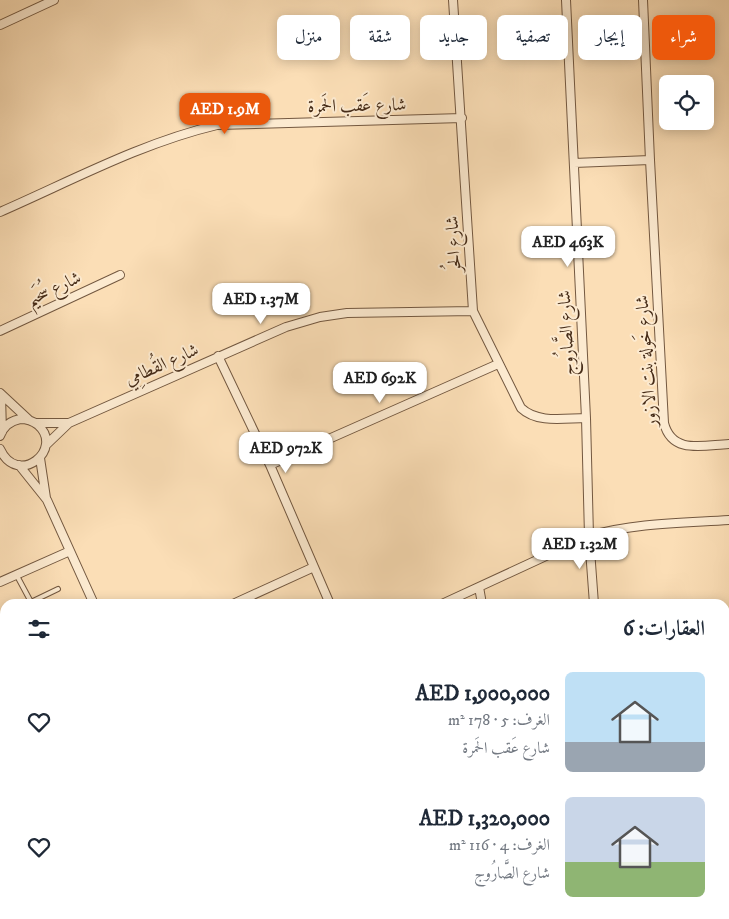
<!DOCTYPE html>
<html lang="ar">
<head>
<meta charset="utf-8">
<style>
  :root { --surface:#fff; --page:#f6f6f7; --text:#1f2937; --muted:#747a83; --accent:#ea580c }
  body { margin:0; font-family:"IM FELL DW Pica",Amiri,serif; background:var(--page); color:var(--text); direction:rtl; height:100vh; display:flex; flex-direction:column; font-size:19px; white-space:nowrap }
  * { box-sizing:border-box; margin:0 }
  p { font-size:16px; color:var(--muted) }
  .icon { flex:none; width:28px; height:28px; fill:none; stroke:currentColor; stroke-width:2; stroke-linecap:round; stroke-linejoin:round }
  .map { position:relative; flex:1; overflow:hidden; direction:ltr }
  .sheet { position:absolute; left:0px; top:599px; width:730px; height:321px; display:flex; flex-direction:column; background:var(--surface); border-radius:15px 15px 0 0; box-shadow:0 2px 12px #0003; direction:rtl }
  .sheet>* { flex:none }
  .banner { position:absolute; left:15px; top:15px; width:700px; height:45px; direction:rtl; display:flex; gap:10px }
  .controls { position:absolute; left:659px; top:75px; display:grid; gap:10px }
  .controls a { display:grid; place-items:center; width:55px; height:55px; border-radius:8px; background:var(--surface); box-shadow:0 2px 12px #0003; font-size:25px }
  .price { position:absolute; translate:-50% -42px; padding:0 11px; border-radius:10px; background:#fff; color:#222; font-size:16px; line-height:32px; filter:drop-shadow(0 1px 2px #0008) }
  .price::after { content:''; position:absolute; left:50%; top:30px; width:15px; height:11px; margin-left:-8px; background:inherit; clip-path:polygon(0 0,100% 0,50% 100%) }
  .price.on { background:var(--accent); color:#fff }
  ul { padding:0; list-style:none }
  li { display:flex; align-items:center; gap:15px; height:125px; padding:0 25px }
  li span { display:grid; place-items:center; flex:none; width:140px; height:100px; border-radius:8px; color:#555 }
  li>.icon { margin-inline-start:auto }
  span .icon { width:60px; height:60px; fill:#fffc; stroke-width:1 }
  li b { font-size:21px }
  h2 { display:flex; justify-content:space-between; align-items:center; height:60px; padding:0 25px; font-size:21px }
  .pill { padding:0 18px; border-radius:8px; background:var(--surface); box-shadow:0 2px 12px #0003; font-size:18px; line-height:45px }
  .pill.on { background:var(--accent); color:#fff }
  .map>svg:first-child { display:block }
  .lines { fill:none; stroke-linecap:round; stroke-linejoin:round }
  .lane-casing { stroke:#735840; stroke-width:6 }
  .street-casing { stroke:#735840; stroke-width:10 }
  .lane { stroke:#fcead0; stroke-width:4 }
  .street { stroke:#fcead0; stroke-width:8 }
  .labels { text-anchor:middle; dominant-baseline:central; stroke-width:4; stroke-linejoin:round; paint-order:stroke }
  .street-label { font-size:18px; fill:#462c18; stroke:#fcead0 }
</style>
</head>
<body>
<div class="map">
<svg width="729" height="919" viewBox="0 0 729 919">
  <rect width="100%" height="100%" fill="#fbdeb6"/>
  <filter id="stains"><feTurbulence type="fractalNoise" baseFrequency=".004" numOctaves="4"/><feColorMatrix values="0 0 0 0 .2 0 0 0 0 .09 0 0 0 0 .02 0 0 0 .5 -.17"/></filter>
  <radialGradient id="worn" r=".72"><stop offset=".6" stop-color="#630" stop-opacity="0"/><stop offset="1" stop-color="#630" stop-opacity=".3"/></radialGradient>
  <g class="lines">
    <defs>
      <path id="lane" d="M16,574L31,602L28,604
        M31,602L58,589"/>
      <path id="street" d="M453,0L473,311L521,408C538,424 565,418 586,418
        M566,0L586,418L589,536L594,604
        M643,0L650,160L664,423C672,455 704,445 729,444
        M0,25L54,0
        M574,163L650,160
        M0,212C71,181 141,143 217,125L462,118
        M0,331L120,275
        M218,356L270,465L330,604
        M0,393L29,420
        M1,395L2,432
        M36,423H69
        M0,436C3,427 10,421 20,419C26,419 33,421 38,425C65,449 18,488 0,449
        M46,445L69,423L286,327L320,317L347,313L473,311
        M40,458L46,498
        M19,465L47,500L94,604
        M270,465L498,364
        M0,582L70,551
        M479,587L482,604
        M233,604L314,567
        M442,604L589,536C634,523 682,523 729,520
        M725,653H729
        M0,797L5,798
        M725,827L729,828
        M725,834L729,841
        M488,919L495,915"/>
    </defs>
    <use href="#lane" class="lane-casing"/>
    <use href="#street" class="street-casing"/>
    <use href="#lane" class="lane"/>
    <use href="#street" class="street"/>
  </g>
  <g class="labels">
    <g class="street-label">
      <text transform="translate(357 106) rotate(-1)">شارع عَقب الحَمرة</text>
      <text transform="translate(454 244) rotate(-93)">شارع الحُر</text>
      <text transform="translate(54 289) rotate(-25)">شارع سُحَيم</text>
      <text transform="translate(567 333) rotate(-93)">شارع الصَّارُوج</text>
      <text transform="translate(647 361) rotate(-94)">شارع خَولة بنت الازور</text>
      <text transform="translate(162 365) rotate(-24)">شارع القُطامِي</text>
    </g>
  </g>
  <rect width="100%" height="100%" filter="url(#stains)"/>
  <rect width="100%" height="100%" fill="url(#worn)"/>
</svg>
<div class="controls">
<a><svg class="icon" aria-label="locate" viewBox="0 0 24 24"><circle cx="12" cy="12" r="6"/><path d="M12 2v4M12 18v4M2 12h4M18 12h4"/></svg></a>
</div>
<b class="price on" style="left:225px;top:135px">AED 1.9M</b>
<b class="price" style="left:568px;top:268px">AED 463K</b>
<b class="price" style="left:261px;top:325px">AED 1.37M</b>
<b class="price" style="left:380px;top:404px">AED 692K</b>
<b class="price" style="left:286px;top:474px">AED 972K</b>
<b class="price" style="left:580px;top:570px">AED 1.32M</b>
<div class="banner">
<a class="pill on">شراء</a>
<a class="pill">إيجار</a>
<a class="pill">تصفية</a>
<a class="pill">جديد</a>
<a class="pill">شقة</a>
<a class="pill">منزل</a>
</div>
<section class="sheet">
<h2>العقارات: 6<svg class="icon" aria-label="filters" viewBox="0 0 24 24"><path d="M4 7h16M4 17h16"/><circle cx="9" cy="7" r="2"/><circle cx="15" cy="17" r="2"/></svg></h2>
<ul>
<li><span style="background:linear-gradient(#bfe0f5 70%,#9aa5b1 0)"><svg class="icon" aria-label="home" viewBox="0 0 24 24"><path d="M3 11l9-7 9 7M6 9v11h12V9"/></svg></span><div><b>AED 1,900,000</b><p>الغرف: 5 · 178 m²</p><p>شارع عَقب الحَمرة</p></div><svg class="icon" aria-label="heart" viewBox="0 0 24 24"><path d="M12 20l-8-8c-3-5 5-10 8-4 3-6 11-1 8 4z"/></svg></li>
<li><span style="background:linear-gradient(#c9d6e8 65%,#8fb573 0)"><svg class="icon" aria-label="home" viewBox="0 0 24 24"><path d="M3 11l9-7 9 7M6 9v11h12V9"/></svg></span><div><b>AED 1,320,000</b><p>الغرف: 4 · 116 m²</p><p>شارع الصَّارُوج</p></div><svg class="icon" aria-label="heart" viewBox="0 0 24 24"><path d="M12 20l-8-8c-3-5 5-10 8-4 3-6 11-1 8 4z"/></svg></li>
</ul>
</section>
</div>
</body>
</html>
